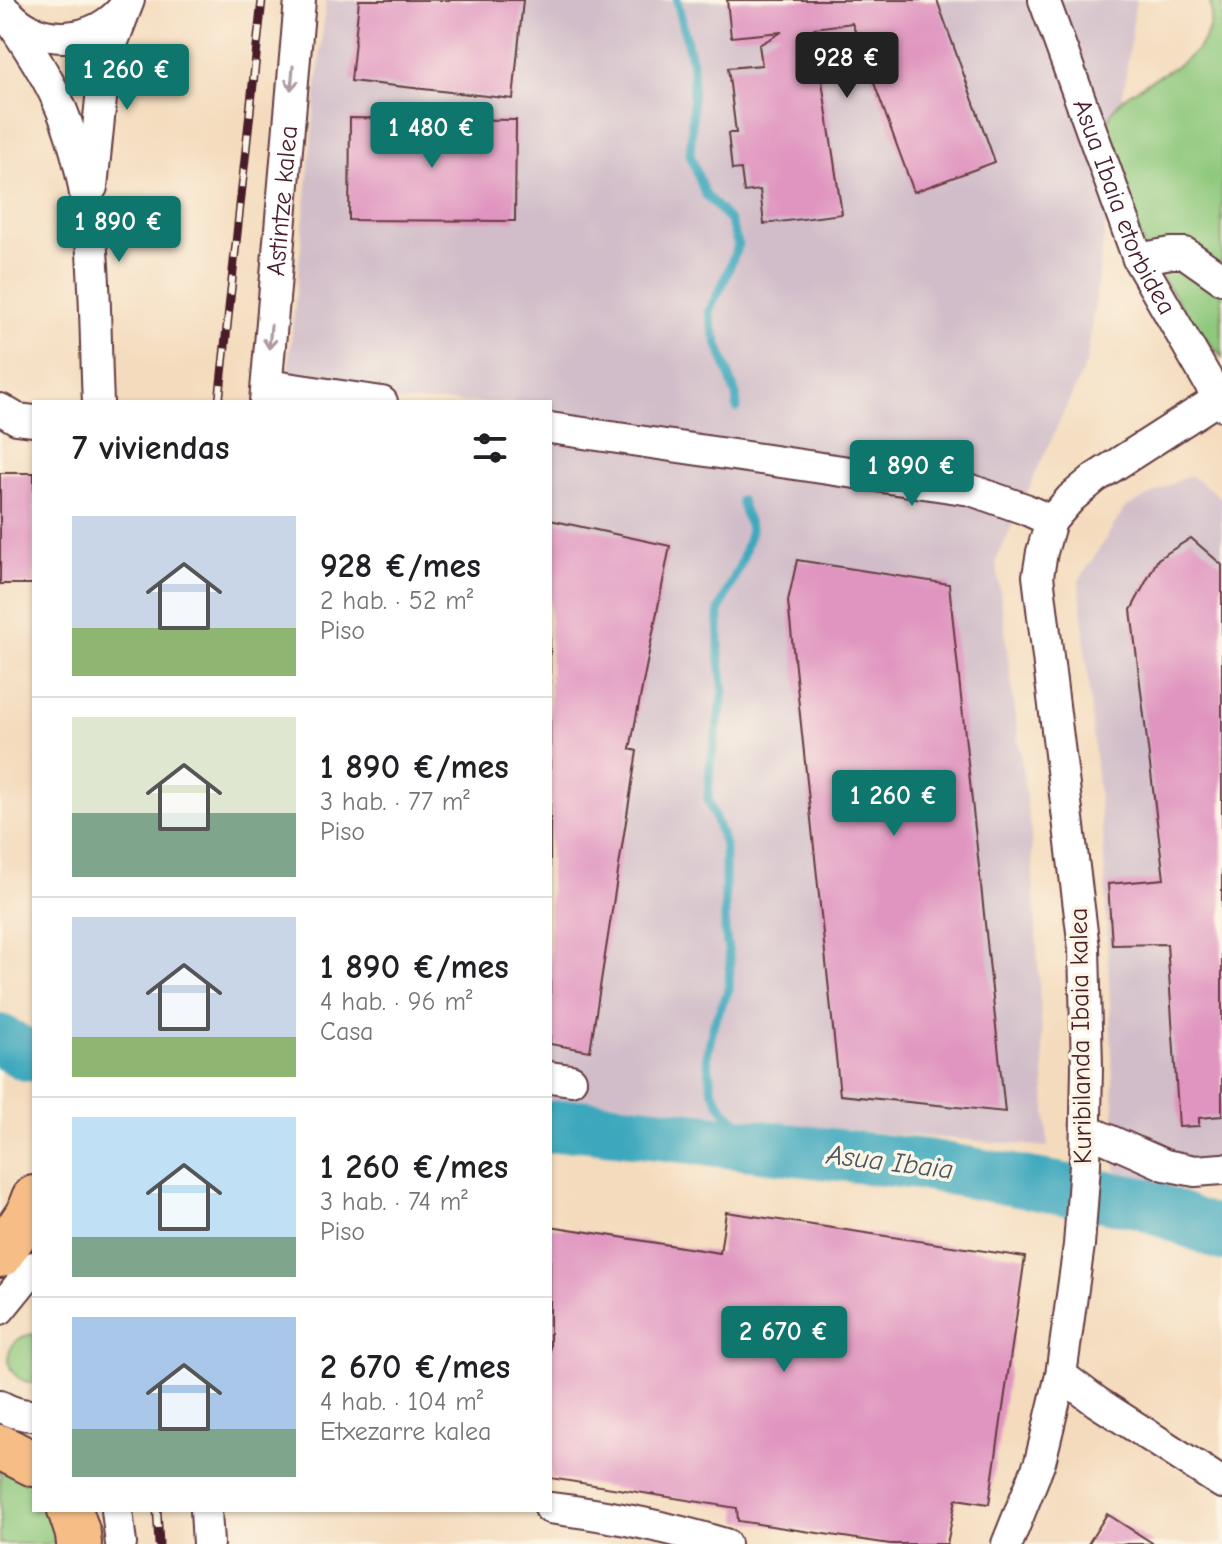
<!DOCTYPE html>
<html lang="es">
<head>
<meta charset="utf-8">
<style>
  :root { --surface:#fff; --page:#f2f2f2; --text:#202124; --muted:#757577; --line:#e0e0e0; --accent:#0f766e }
  body { margin:0; font-family:"Comic Neue",sans-serif; background:var(--page); color:var(--text); height:100vh; display:flex; flex-direction:column; font-size:30px; white-space:nowrap }
  * { box-sizing:border-box; margin:0 }
  p { font-size:26px; color:var(--muted) }
  .icon { flex:none; width:44px; height:44px; fill:none; stroke:currentColor; stroke-width:2; stroke-linecap:round; stroke-linejoin:round }
  .map { position:relative; flex:1; overflow:hidden }
  .sheet { position:absolute; left:32px; top:400px; width:520px; height:1112px; display:flex; flex-direction:column; background:var(--surface); border-radius:0px; box-shadow:0 2px 6px #0004 }
  .sheet>* { flex:none }
  .price { position:absolute; translate:-50% -68px; padding:0 18px; border-radius:8px; background:var(--accent); color:#fff; font-size:26px; line-height:52px; filter:drop-shadow(0 2px 4px #0008) }
  .price::after { content:''; position:absolute; left:50%; top:48px; width:24px; height:18px; margin-left:-12px; background:inherit; clip-path:polygon(0 0,100% 0,50% 100%) }
  .price.selected { background:#222; color:#fff }
  ul { padding:0; list-style:none }
  li { display:flex; align-items:center; gap:24px; height:200px; padding:0 40px }
  li+li { border-top:2px solid var(--line) }
  li span { display:grid; place-items:center; flex:none; width:224px; height:160px; border-radius:0px; color:#555 }
  li>.icon { margin-inline-start:auto }
  span .icon { width:96px; height:96px; fill:#fffc; stroke-width:1 }
  li b { font-size:34px }
  h2 { display:flex; justify-content:space-between; align-items:center; height:96px; padding:0 40px; font-size:34px }
  .map>svg:first-child { display:block }
  .industrial { fill:#d1bdc9 }
  .green { fill:#8ec87c; stroke:#6c7454; stroke-width:2 }
  .lines { fill:none; stroke-linecap:round; stroke-linejoin:round }
  .stream { stroke:#3da8bd; stroke-width:9 }
  .river { stroke:#3da8bd; stroke-width:52 }
  .building { fill:#e095c0 }
  .minor-casing { stroke:#643b41; stroke-width:34 }
  .highway-casing { stroke:#643b41; stroke-width:48 }
  .minor { stroke:#fff; stroke-width:30 }
  .highway { stroke:#f6be86; stroke-width:44 }
  .rail-casing { stroke:#4a1f2b; stroke-width:9 }
  .rail { stroke:#fcf5e5; stroke-width:6; stroke-dasharray:18; stroke-linecap:butt }
  .oneway { stroke:#ae9aa0 }
  .labels { text-anchor:middle; dominant-baseline:central; stroke-width:7; stroke-linejoin:round; paint-order:stroke }
  .street-label { font-size:26px; fill:#4a1f2b; stroke:#fcf5e5 }
  .water-label { font-size:28px; font-style:italic; fill:#455665; stroke:#fcf5e5 }
</style>
</head>
<body>
<div class="map">
<svg width="1222" height="1544" viewBox="0 0 1222 1544">
  <rect width="100%" height="100%" fill="#fcf5e5"/>
  <filter id="ink" filterUnits="userSpaceOnUse"><feTurbulence type="fractalNoise" baseFrequency=".0125" numOctaves="2"/><feDisplacementMap in="SourceGraphic" scale="16" xChannelSelector="R" yChannelSelector="G"/><feConvolveMatrix kernelMatrix="1 2 1 2 8 2 1 2 1" color-interpolation-filters="sRGB"/></filter>
  <filter id="wash" filterUnits="userSpaceOnUse"><feTurbulence type="fractalNoise" baseFrequency=".006" numOctaves="4" result="noise"/><feDisplacementMap in="SourceGraphic" scale="32" xChannelSelector="R" yChannelSelector="G"/><feGaussianBlur stdDeviation="1.8" result="paint"/><feColorMatrix in="noise" values="0 0 0 0 0 0 0 0 0 0 0 0 0 0 0 0 0 1.4 0 .05"/><feComposite in="paint" operator="in"/></filter>
  <g filter="url(#wash)">
    <rect width="100%" height="100%" fill="#f4dbbd"/>
    <path class="industrial" d="M326,0H1136L1087,361L996,561L1031,836L1048,1147L722,1119L653,1116L550,1117V402H285Z
      M1189,475L1206,486L1222,499V1184L1117,1187L1104,852L1079,581L1125,508Z"/>
    <path class="green" d="M1210,0H1222V357L1191,321L1147,255L1106,134C1106,127 1107,121 1110,116C1133,70 1222,72 1210,0Z
      M34,1334V1382L33,1383C0,1379 0,1337 34,1334Z
      M0,1463L34,1484V1510H50L52,1516L56,1544H0Z"/>
    <g class="lines">
      <path class="stream" d="M677,0L693,67L692,129L690,154L705,194L730,221L738,245L725,279L709,311L712,327L736,395L737,408
        M741,500L751,531L741,563L719,610V653L724,692L710,766L708,799L725,845V930L730,963L729,989L714,1023L707,1056L712,1090L724,1110L766,1147"/>
      <path class="river" d="M0,1040L26,1055L34,1056
        M550,1127L579,1125L926,1165L1143,1203L1222,1235"/>
    </g>
    <g id="blocks">
      <path class="building" d="M359,0H523L513,99L351,81Z
        M727,0H937L995,162L914,192L852,23L814,28L842,214L764,224L760,190L744,192L741,169L732,170L728,133H736L728,68L762,65L759,45L782,32L731,37Z
        M350,118L516,120L515,221L349,220Z
        M0,473H34V584H0Z
        M550,520L670,546L630,749L637,751L590,1051L550,1044Z
        M1191,538L1222,565V1116L1199,1118V1126L1179,1127L1167,944L1112,945L1108,884L1164,879L1131,610L1158,559Z
        M797,560L949,584L1005,1112L840,1095L788,601Z
        M726,1212L1025,1257L989,1504L956,1499L947,1544H890L738,1521L737,1508L550,1478V1226L720,1253Z
        M1107,1514L1154,1544H1088Z"/>
    </g>
  </g>
  <g filter="url(#ink)">
    <use href="#blocks" fill-opacity="0" stroke="#643b41" stroke-width="2"/>
    <g class="lines">
      <defs>
        <g id="minor">
          <path id="s1" d="M1044,0L1138,259L1222,405"/>
          <path d="M0,3C18,34 41,64 56,97C100,191 93,301 98,402"/>
          <path d="M9,14C41,48 96,43 124,7"/>
          <path d="M92,187L102,89L110,49L129,0"/>
          <path d="M1138,259L1171,253H1185L1222,279"/>
          <path d="M267,385L382,402"/>
          <path id="s2" d="M265,402L300,0"/>
          <path d="M0,409L17,419L34,421"/>
          <path d="M550,428L971,490L1025,509L1051,521L1071,498L1095,478L1218,399"/>
          <path d="M550,1077L571,1080"/>
          <path d="M1086,1130L1165,1165L1195,1171L1222,1169"/>
          <path d="M0,1309L34,1267"/>
          <path d="M1061,1375L1097,1402L1222,1483"/>
          <path d="M0,1406C11,1412 21,1416 34,1415"/>
          <path d="M550,1508C609,1515 668,1527 725,1544"/>
          <path d="M117,1510L121,1544"/>
          <path d="M206,1510L208,1544"/>
          <path d="M1007,1544L1040,1462L1061,1375L1079,1245L1085,1165L1087,1067L1084,948L1038,576L1042,552L1051,521"/>
        </g>
        <path id="highway" d="M0,1255L28,1214L34,1198
          M0,1447L34,1464
          M70,1510L78,1534L79,1544"/>
      </defs>
      <use href="#minor" class="minor-casing"/>
      <use href="#highway" class="highway-casing"/>
      <use href="#minor" class="minor"/>
      <use href="#highway" class="highway"/>
      <defs>
        <path id="rail" d="M219,402L262,0
          M157,1510L159,1544"/>
      </defs>
      <use href="#rail" class="rail-casing"/>
      <use href="#rail" class="rail"/>
    </g>
    <defs><path id="oneway-shaft" d="M-6 0H5M1.5-3L5.5 0L1.5 3" fill="none" stroke-width="1.6" stroke-linecap="round" stroke-linejoin="round" transform="scale(2)"/></defs>
    <g class="oneway">
      <use href="#oneway-shaft" transform="translate(292 78) rotate(95)"/>
      <use href="#oneway-shaft" transform="translate(270 337) rotate(95)"/>
    </g>
  </g>
  <g class="labels">
    <g class="street-label">
      <text stroke="none"><textPath href="#s2" startOffset="202">Astintze kalea</textPath></text>
      <text stroke="none"><textPath href="#s1" startOffset="222">Asua Ibaia etorbidea</textPath></text>
      <text transform="translate(1081 1036) rotate(-91)">Kuribilanda Ibaia kalea</text>
    </g>
    <g class="water-label">
      <text transform="translate(890 1162) rotate(7)">Asua Ibaia</text>
    </g>
  </g>
</svg>
<b class="price selected" style="left:847px;top:100px">928 €</b>
<b class="price" style="left:127px;top:112px">1 260 €</b>
<b class="price" style="left:432px;top:170px">1 480 €</b>
<b class="price" style="left:119px;top:264px">1 890 €</b>
<b class="price" style="left:912px;top:508px">1 890 €</b>
<b class="price" style="left:894px;top:838px">1 260 €</b>
<b class="price" style="left:784px;top:1374px">2 670 €</b>
<section class="sheet">
<h2>7 viviendas<svg class="icon" aria-label="filters" viewBox="0 0 24 24"><path d="M4 7h16M4 17h16"/><circle cx="9" cy="7" r="2"/><circle cx="15" cy="17" r="2"/></svg></h2>
<ul>
<li><span style="background:linear-gradient(#c9d6e8 70%,#8fb573 0)"><svg class="icon" aria-label="home" viewBox="0 0 24 24"><path d="M3 11l9-7 9 7M6 9v11h12V9"/></svg></span><div><b>928 €/mes</b><p>2 hab. · 52 m²</p><p>Piso</p></div></li>
<li><span style="background:linear-gradient(#dfe7d0 60%,#7fa58c 0)"><svg class="icon" aria-label="home" viewBox="0 0 24 24"><path d="M3 11l9-7 9 7M6 9v11h12V9"/></svg></span><div><b>1 890 €/mes</b><p>3 hab. · 77 m²</p><p>Piso</p></div></li>
<li><span style="background:linear-gradient(#c9d6e8 75%,#8fb573 0)"><svg class="icon" aria-label="home" viewBox="0 0 24 24"><path d="M3 11l9-7 9 7M6 9v11h12V9"/></svg></span><div><b>1 890 €/mes</b><p>4 hab. · 96 m²</p><p>Casa</p></div></li>
<li><span style="background:linear-gradient(#bfe0f5 75%,#7fa58c 0)"><svg class="icon" aria-label="home" viewBox="0 0 24 24"><path d="M3 11l9-7 9 7M6 9v11h12V9"/></svg></span><div><b>1 260 €/mes</b><p>3 hab. · 74 m²</p><p>Piso</p></div></li>
<li><span style="background:linear-gradient(#a9c7e8 70%,#7fa58c 0)"><svg class="icon" aria-label="home" viewBox="0 0 24 24"><path d="M3 11l9-7 9 7M6 9v11h12V9"/></svg></span><div><b>2 670 €/mes</b><p>4 hab. · 104 m²</p><p>Etxezarre kalea</p></div></li>
</ul>
</section>
</div>
</body>
</html>
